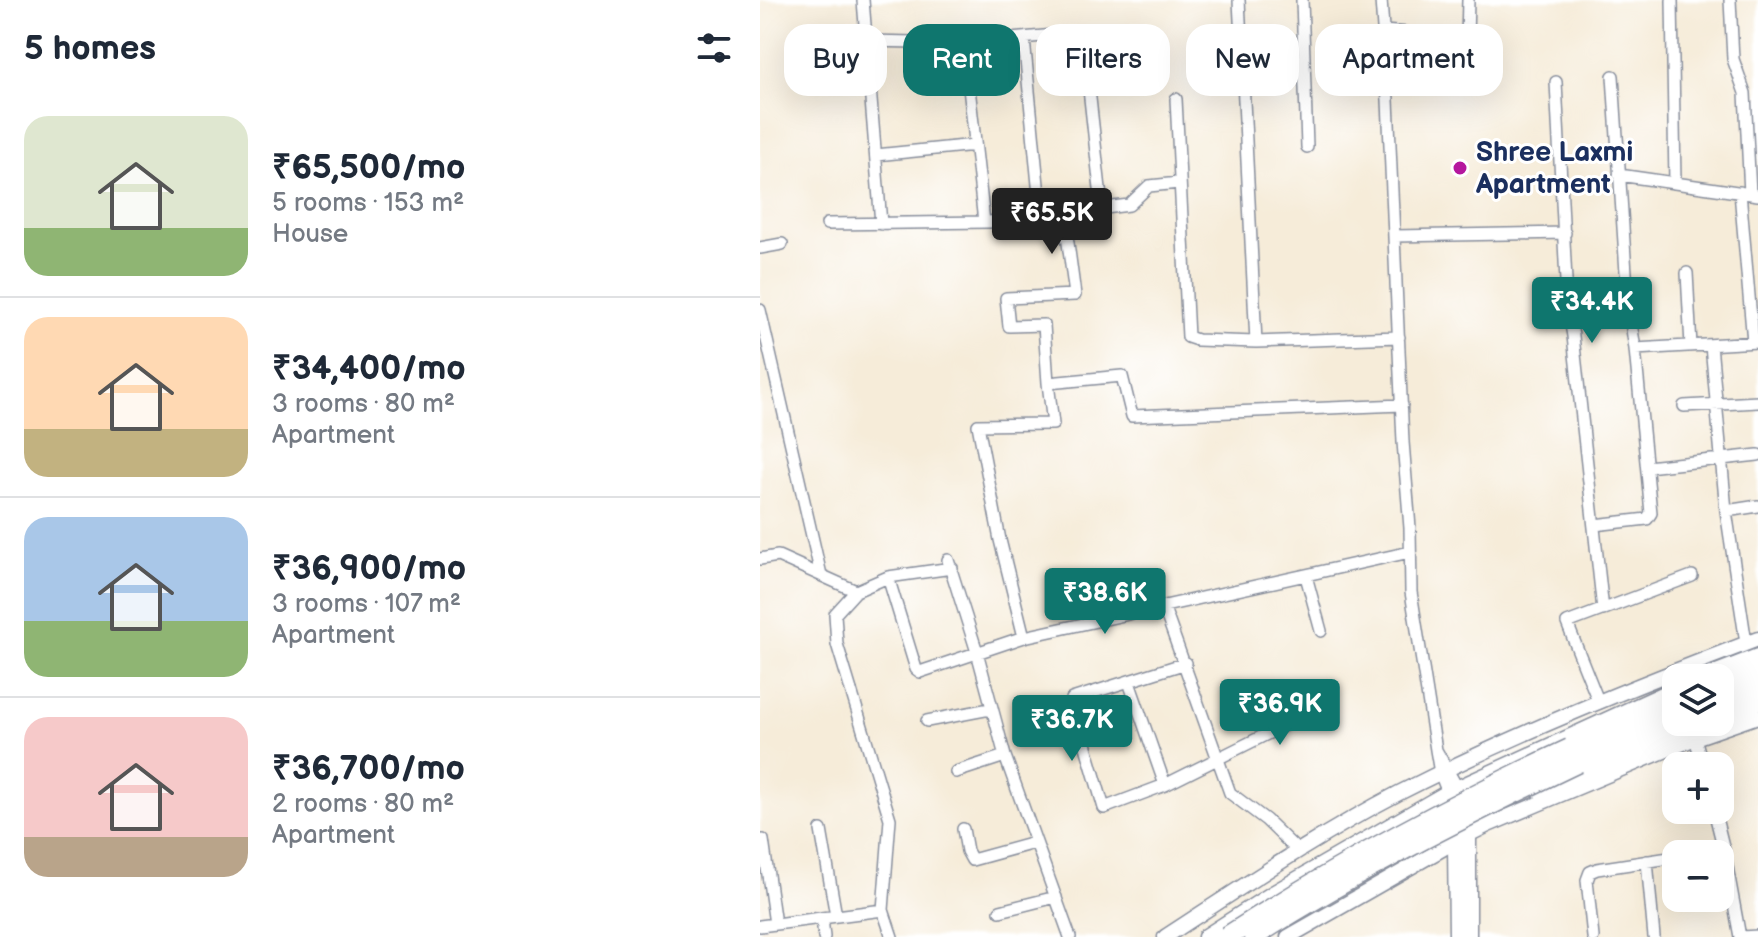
<!DOCTYPE html>
<html lang="en">
<head>
<meta charset="utf-8">
<style>
  :root { --surface:#fff; --page:#f2f2f3; --text:#1f2937; --muted:#747a83; --line:#e0e1e3; --accent:#0f766e }
  body { margin:0; font-family:"Balsamiq Sans",sans-serif; background:var(--page); color:var(--text); height:100vh; display:flex; flex-direction:column; font-size:30px; white-space:nowrap }
  * { box-sizing:border-box; margin:0 }
  p { font-size:26px; color:var(--muted) }
  .icon { flex:none; width:44px; height:44px; fill:none; stroke:currentColor; stroke-width:2; stroke-linecap:round; stroke-linejoin:round }
  .map { position:relative; flex:1; overflow:hidden }
  .sheet { display:flex; flex-direction:column; background:var(--surface); width:760px }
  .sheet>* { flex:none }
  .banner { position:absolute; left:24px; top:24px; width:760px; height:72px; display:flex; gap:16px }
  .buttons { position:absolute; left:902px; top:664px; display:grid; gap:16px }
  .buttons a { display:grid; place-items:center; width:72px; height:72px; border-radius:16px; background:var(--surface); box-shadow:0 8px 32px #0002; font-size:40px }
  .price { position:absolute; translate:-50% -68px; padding:0 18px; border-radius:8px; background:var(--accent); color:#fff; font-size:26px; line-height:52px; filter:drop-shadow(0 2px 4px #0008) }
  .price::after { content:''; position:absolute; left:50%; top:48px; width:24px; height:18px; margin-left:-12px; background:inherit; clip-path:polygon(0 0,100% 0,50% 100%) }
  .price.selected { background:#222; color:#fff }
  ul { padding:0; list-style:none }
  li { display:flex; align-items:center; gap:24px; height:200px; padding:0 24px }
  li+li { border-top:2px solid var(--line) }
  li span { display:grid; place-items:center; flex:none; width:224px; height:160px; border-radius:24px; color:#555 }
  li>.icon { margin-inline-start:auto }
  span .icon { width:96px; height:96px; fill:#fffc; stroke-width:1 }
  li b { font-size:34px }
  h2 { display:flex; justify-content:space-between; align-items:center; height:96px; padding:0 24px; font-size:34px }
  .tag { padding:0 28px; border-radius:24px; background:var(--surface); box-shadow:0 8px 32px #0002; font-size:28px; line-height:72px }
  .tag.selected { background:var(--accent); color:#fff }
  main { display:flex; flex:1; min-height:0 }
  .map>svg:first-child { display:block }
  .lines { fill:none; stroke-linecap:round; stroke-linejoin:round }
  .minor-casing { stroke:#888e9c; stroke-width:14 }
  .tertiary-casing { stroke:#888e9c; stroke-width:17 }
  .primary-casing { stroke:#888e9c; stroke-width:19 }
  .motorway-casing { stroke:#888e9c; stroke-width:23 }
  .minor { stroke:#fff; stroke-width:11 }
  .tertiary { stroke:#fff; stroke-width:14 }
  .primary { stroke:#fff; stroke-width:16 }
  .motorway { stroke:#fff; stroke-width:20 }
  .motorway-bridge-casing { stroke:#888e9c; stroke-width:23; stroke-linecap:butt }
  .motorway-bridge { stroke:#fff; stroke-width:20 }
  .poi-dot { fill:#b5179e; stroke:#fff; stroke-width:3 }
  .labels { text-anchor:middle; dominant-baseline:central; stroke-width:6; stroke-linejoin:round; paint-order:stroke }
  .poi-label { font-size:28px; font-weight:bold; fill:#1b2f5e; stroke:#fff; text-anchor:start }
</style>
</head>
<body>
<main>
<section class="sheet">
<h2>5 homes<svg class="icon" aria-label="filters" viewBox="0 0 24 24"><path d="M4 7h16M4 17h16"/><circle cx="9" cy="7" r="2"/><circle cx="15" cy="17" r="2"/></svg></h2>
<ul>
<li><span style="background:linear-gradient(#dfe7d0 70%,#8fb573 0)"><svg class="icon" aria-label="home" viewBox="0 0 24 24"><path d="M3 11l9-7 9 7M6 9v11h12V9"/></svg></span><div><b>₹65,500/mo</b><p>5 rooms · 153 m²</p><p>House</p></div></li>
<li><span style="background:linear-gradient(#ffd9b3 70%,#c2b280 0)"><svg class="icon" aria-label="home" viewBox="0 0 24 24"><path d="M3 11l9-7 9 7M6 9v11h12V9"/></svg></span><div><b>₹34,400/mo</b><p>3 rooms · 80 m²</p><p>Apartment</p></div></li>
<li><span style="background:linear-gradient(#a9c7e8 65%,#8fb573 0)"><svg class="icon" aria-label="home" viewBox="0 0 24 24"><path d="M3 11l9-7 9 7M6 9v11h12V9"/></svg></span><div><b>₹36,900/mo</b><p>3 rooms · 107 m²</p><p>Apartment</p></div></li>
<li><span style="background:linear-gradient(#f6c9c9 75%,#b9a48a 0)"><svg class="icon" aria-label="home" viewBox="0 0 24 24"><path d="M3 11l9-7 9 7M6 9v11h12V9"/></svg></span><div><b>₹36,700/mo</b><p>2 rooms · 80 m²</p><p>Apartment</p></div></li>
</ul>
</section>
<div class="map">
<svg width="998" height="937" viewBox="0 0 998 937">
  <rect width="100%" height="100%" fill="#fff"/>
  <filter id="ink" filterUnits="userSpaceOnUse"><feTurbulence type="fractalNoise" baseFrequency=".0125" numOctaves="2"/><feDisplacementMap in="SourceGraphic" scale="16" xChannelSelector="R" yChannelSelector="G"/><feConvolveMatrix kernelMatrix="1 2 1 2 8 2 1 2 1" color-interpolation-filters="sRGB"/></filter>
  <filter id="wash" filterUnits="userSpaceOnUse"><feTurbulence type="fractalNoise" baseFrequency=".006" numOctaves="4" result="noise"/><feDisplacementMap in="SourceGraphic" scale="32" xChannelSelector="R" yChannelSelector="G"/><feGaussianBlur stdDeviation="1.8" result="paint"/><feColorMatrix in="noise" values="0 0 0 0 0 0 0 0 0 0 0 0 0 0 0 0 0 1.4 0 .05"/><feComposite in="paint" operator="in"/></filter>
  <g filter="url(#wash)">
    <rect width="100%" height="100%" fill="#f6ecd9"/>
  </g>
  <g filter="url(#ink)">
    <g class="lines">
      <defs>
        <path id="minor" d="M103,0L121,224
          M479,0L496,342
          M542,0L547,147
          M621,0L628,100L643,442L650,528L651,592L676,750
          M912,0L915,183
          M970,0L973,59L985,93L990,194
          M624,31L707,38L708,0
          M264,39L281,216
          M107,41L204,43L224,222
          M204,43L317,33L323,35L342,207
          M796,82L807,301L813,336L843,610
          M416,99L428,337L437,340L496,342L639,337
          M116,155L215,145
          M859,175L998,195
          M980,192L993,342
          M304,213L315,295L246,298L249,326L284,325L288,383L362,376L372,416L642,405
          M67,224L229,222L281,216L369,205L389,186L419,183
          M634,236L805,233
          M0,248L22,244
          M927,273L931,346
          M0,310L61,575
          M951,345L966,511L986,643
          M875,349L998,342
          M924,406L998,402
          M887,467L998,455
          M966,511L998,506
          M834,525L887,519L891,513L875,349L868,303L853,76
          M0,559L18,556L96,591
          M188,560L217,652L245,756L310,937
          M546,576L561,631
          M128,577L156,669L160,672L264,637L650,552
          M404,608L470,793L506,820L538,851
          M264,637L240,540L218,425L293,424L288,383
          M426,663L312,699L344,808L405,785L567,704
          M369,682L405,785
          M839,703L807,623L932,576
          M167,721L230,709
          M935,738L943,766
          M196,772L245,756
          M688,793L680,773L676,750L698,789
          M954,810L964,850L980,937
          M203,829L207,851L212,860L274,843
          M61,830L76,916
          M3,840L15,924
          M936,854L964,850
          M887,861L894,937
          M123,910L130,819L77,644L75,614L96,591L128,577L192,568
          M240,911L296,897
          M62,918L64,937
          M0,926L123,910L132,937
          M833,937L827,880L830,872L837,869L916,857
          M981,937L998,936"/>
        <path id="tertiary" d="M405,937C482,887 558,835 639,793C755,734 877,685 998,639
          M528,937L696,841L728,825L935,738L998,716"/>
        <path id="primary" d="M944,678L998,657
          M960,716L998,701
          M780,790L944,722
          M702,806L708,835V937
          M692,815L696,841L697,937
          M446,937L513,894L688,793L916,689"/>
        <path id="motorway" d="M960,686L998,671
          M960,701L998,686
          M810,749L916,704
          M818,762L916,719"/>
      </defs>
      <use href="#minor" class="minor-casing"/>
      <use href="#tertiary" class="tertiary-casing"/>
      <use href="#primary" class="primary-casing"/>
      <use href="#motorway" class="motorway-casing"/>
      <use href="#minor" class="minor"/>
      <use href="#tertiary" class="tertiary"/>
      <use href="#primary" class="primary"/>
      <use href="#motorway" class="motorway"/>
      <defs>
        <path id="motorway-bridge" d="M494,936C598,870 707,815 818,762
          M467,937C577,866 691,804 810,749"/>
      </defs>
      <use href="#motorway-bridge" class="motorway-bridge-casing"/>
      <use href="#motorway-bridge" class="motorway-bridge"/>
    </g>
  </g>
  <circle class="poi-dot" cx="700" cy="168" r="8"/>
  <g class="labels">
    <g class="poi-label">
      <text x="716" y="152">Shree Laxmi<tspan x="716" dy="32">Apartment</tspan></text>
    </g>
  </g>
</svg>
<div class="buttons">
<a><svg class="icon" aria-label="layers" viewBox="0 0 24 24"><path d="M12 4l9 5-9 5-9-5zM3 14l9 5 9-5"/></svg></a>
<a>+</a>
<a>−</a>
</div>
<b class="price selected" style="left:292px;top:256px">₹65.5K</b>
<b class="price" style="left:832px;top:345px">₹34.4K</b>
<b class="price" style="left:345px;top:636px">₹38.6K</b>
<b class="price" style="left:520px;top:747px">₹36.9K</b>
<b class="price" style="left:312px;top:763px">₹36.7K</b>
<div class="banner">
<a class="tag">Buy</a>
<a class="tag selected">Rent</a>
<a class="tag">Filters</a>
<a class="tag">New</a>
<a class="tag">Apartment</a>
</div>
</div>
</main>
</body>
</html>
